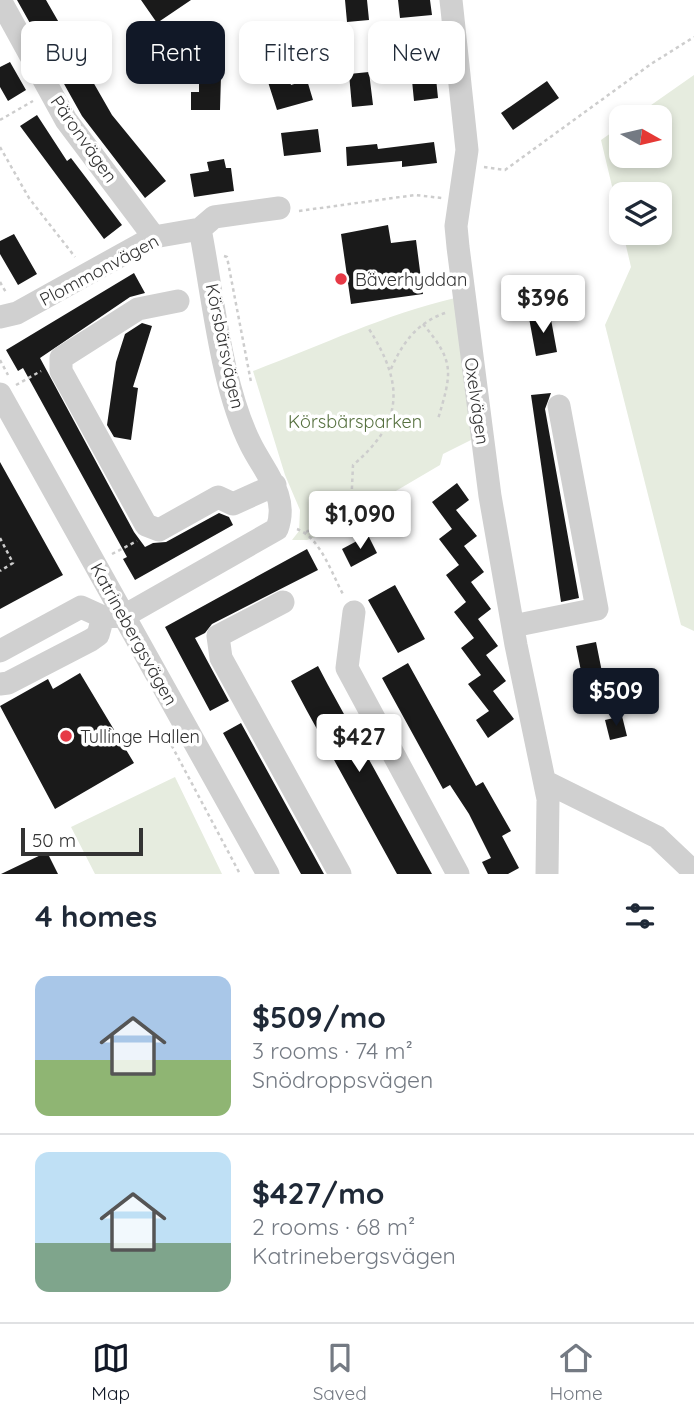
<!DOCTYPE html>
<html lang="en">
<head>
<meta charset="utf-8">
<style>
  :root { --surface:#fff; --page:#f6f6f7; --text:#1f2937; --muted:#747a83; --line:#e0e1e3; --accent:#111827 }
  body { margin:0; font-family:Quicksand,sans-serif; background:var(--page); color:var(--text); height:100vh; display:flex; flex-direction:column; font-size:26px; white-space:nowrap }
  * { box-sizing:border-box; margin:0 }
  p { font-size:23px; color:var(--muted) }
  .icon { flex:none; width:38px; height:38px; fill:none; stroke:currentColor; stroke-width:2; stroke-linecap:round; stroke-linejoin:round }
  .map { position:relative; height:874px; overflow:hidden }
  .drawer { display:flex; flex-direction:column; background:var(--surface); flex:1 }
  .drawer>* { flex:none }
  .hud { position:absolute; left:21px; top:21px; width:653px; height:63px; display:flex; gap:14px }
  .needle { width:46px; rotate:98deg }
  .fabs { position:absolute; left:609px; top:105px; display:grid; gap:14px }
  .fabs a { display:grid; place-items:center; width:63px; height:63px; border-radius:14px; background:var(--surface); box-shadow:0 4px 10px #0003; font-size:35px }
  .scale { position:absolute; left:21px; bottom:18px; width:122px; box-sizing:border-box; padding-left:7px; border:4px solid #333; border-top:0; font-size:19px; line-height:24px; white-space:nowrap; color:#333; -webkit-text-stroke:5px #fff; paint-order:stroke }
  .price { position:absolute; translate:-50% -60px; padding:0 16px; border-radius:7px; background:#fff; color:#222; font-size:23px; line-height:46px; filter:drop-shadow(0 2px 4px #0008) }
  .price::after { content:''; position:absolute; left:50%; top:42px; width:21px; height:16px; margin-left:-10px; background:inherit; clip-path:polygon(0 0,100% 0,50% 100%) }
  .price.on { background:var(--accent); color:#fff }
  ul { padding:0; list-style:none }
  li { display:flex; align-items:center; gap:21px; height:175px; padding:0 35px }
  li+li { border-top:2px solid var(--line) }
  li span { display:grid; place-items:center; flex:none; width:196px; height:140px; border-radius:14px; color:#555 }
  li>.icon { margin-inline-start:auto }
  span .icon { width:84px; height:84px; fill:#fffc; stroke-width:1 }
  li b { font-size:30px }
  h2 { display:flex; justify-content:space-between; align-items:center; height:84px; padding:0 35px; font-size:30px }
  .pill { padding:0 24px; border-radius:14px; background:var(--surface); box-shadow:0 4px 10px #0003; font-size:24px; line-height:63px }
  .pill.on { background:var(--accent); color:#fff }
  .dock { display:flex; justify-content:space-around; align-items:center; height:98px; border-top:2px solid var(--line); background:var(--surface); font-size:19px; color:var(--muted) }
  .dock a { display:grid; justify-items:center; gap:4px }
  .dock .on { color:var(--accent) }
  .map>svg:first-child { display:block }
  .green { fill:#e6ecdf }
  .building { fill:#1a1a1a }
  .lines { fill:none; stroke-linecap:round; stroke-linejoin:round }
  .path { stroke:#cdcdcd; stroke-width:2.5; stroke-dasharray:3.5 3.5; stroke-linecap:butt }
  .minor { stroke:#d0d0d0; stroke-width:23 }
  .poi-dot { fill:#e63946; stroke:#fff; stroke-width:2.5 }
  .labels { text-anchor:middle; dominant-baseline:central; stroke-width:7; stroke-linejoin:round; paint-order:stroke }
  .street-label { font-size:18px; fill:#333; stroke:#fff }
  .poi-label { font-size:18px; fill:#333; stroke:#fff; text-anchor:start }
  .park-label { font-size:18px; fill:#56703f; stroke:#fff }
</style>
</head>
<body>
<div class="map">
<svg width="694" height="874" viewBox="0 0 694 874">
  <rect width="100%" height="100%" fill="#fff"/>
  <path class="green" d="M694,75V631L681,625L605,325L631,267L623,233H660V194H621V224L601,140L621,126V156H660V117H634Z
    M455,298L473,439L443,454L440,465L321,535L307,540H292L299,531L300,510L285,475L253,371C320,346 386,314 455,298Z
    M175,777L222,874H95L71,827Z"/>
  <path class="building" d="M17,0H46L112,115L166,181L145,198L82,116Z
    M141,0H191L157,23Z
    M345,0H367L369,20L347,22Z
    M398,0H430L432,15L400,18Z
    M10,62L26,90L8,101L0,87V67Z
    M435,68L438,98L414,101L411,70Z
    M286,71L291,85L307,80L313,100L277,110L268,82L274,80L273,75Z
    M369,72L373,105L352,107L349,74Z
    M199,76H221L220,110H191V92H199Z
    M547,81L559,98L513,130L501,113Z
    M37,115L67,161L71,158L122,225L104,239L20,126Z
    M318,129L321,152L284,156L281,133Z
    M434,142L437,163L402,167V161L347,166L346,147L377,144L378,149Z
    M224,159L226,168H231L234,191L194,197L190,174L209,171L207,162Z
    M388,225L391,243L416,240L423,294L351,304L341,234Z
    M14,234L37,274L18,285L0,254V241Z
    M134,273L145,293L130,297L40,358L134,532L145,547L153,543L166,542L219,513L229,517L233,525L135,580L123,559L127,557L23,368L18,371L6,350Z
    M550,314L557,352L536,356L529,318Z
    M142,323L152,326L133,387L138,388L131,440L114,437L107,425L116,362L125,334Z
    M551,393L545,409L579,598L561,602L531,395Z
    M0,462L63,575L0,609Z
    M457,483L469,500L456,510L477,536L464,546L484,572L471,582L491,609L478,619L498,646L486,655L506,681L493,691L514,719L488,738L476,720L489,711L468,684L481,675L461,648L474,638L454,612L466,602L446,575L459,565L439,539L452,529L432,502Z
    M368,535L377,553L351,567L342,549Z
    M307,549L318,570L212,624L205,633L195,638L229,701L210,711L165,627Z
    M395,585L425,639L398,653L368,600Z
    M596,642L602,672L582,676L576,646Z
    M408,663L476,786L483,782L511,831L502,836L519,868L508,874H488L482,862L491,858L469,814L450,785L443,789L382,678Z
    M318,666L328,685L432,874H397L307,711L291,681Z
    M80,673L134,763L55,809L0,706L48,679L53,689Z
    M622,716L627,736L610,740L605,720Z
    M241,723L324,874H301L223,733Z
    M47,852L58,874H1Z"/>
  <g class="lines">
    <path class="path" d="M0,120L33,101
      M0,147L29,198L75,257
      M484,167L505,170L651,64L694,37
      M299,211L415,195L442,198
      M224,256L227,257L251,382
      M0,282L7,294
      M423,324C455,362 452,372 438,419
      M0,360L8,375
      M391,369C403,341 419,321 448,312
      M16,385L41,371
      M297,529C321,538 332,575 344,596
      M306,532L351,508L353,465C404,422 404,384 369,329
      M0,538L13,563L0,571
      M112,554L137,541
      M165,733L240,874"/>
    <path class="minor" d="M0,0L66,120L154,237
      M451,0L467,150L456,226L458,247L490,496L516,645L548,799L547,874
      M200,229L214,217L279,208
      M178,301L138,309L61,358V371L146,525L159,530L218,497L233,504L275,485
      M0,317L17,313L154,237L200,229
      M0,394L268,874
      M283,602L218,636L221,658L340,874
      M354,612L347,668L458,874
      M513,626L597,609L559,406
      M0,651L81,607L103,617L124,616L277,529C289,496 265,473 251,445C221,386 213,295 200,229
      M0,684L8,683L91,640L98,635L103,617
      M546,782L657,837L694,872"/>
  </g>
  <g class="poi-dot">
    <circle cx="341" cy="279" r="7"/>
    <circle cx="66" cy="736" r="7"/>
  </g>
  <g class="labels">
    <g class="street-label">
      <text transform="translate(84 139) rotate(55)">Päronvägen</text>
      <text transform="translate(99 270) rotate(-28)">Plommonvägen</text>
      <text transform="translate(225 346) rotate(78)">Körsbärsvägen</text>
      <text transform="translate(477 401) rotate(82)">Oxelvägen</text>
      <text transform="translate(134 634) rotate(61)">Katrinebergsvägen</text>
    </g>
    <g class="poi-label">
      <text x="355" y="279">Bäverhyddan</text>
      <text x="80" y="736">Tullinge Hallen</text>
    </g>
    <g class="park-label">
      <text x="355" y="421">Körsbärsparken</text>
    </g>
  </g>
</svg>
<div class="fabs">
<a><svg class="needle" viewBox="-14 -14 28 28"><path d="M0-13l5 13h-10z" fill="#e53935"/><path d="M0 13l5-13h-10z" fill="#747a83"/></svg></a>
<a><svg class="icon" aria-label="layers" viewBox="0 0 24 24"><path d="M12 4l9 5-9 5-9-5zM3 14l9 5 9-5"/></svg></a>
</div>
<div class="scale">50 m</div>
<b class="price" style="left:543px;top:335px">$396</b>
<b class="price" style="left:360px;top:551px">$1,090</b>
<b class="price on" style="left:616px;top:728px">$509</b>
<b class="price" style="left:359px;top:774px">$427</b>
<div class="hud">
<a class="pill">Buy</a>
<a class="pill on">Rent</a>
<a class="pill">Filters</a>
<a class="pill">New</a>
</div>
</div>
<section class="drawer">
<h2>4 homes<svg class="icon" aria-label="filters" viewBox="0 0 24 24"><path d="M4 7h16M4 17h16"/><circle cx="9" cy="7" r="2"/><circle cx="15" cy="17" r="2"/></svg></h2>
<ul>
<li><span style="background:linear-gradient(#a9c7e8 60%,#8fb573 0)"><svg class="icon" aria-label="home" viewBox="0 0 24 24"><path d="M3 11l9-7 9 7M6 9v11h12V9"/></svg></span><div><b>$509/mo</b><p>3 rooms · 74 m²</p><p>Snödroppsvägen</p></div></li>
<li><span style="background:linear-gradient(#bfe0f5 65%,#7fa58c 0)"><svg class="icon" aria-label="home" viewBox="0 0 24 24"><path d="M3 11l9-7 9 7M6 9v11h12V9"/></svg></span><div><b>$427/mo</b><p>2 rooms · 68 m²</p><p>Katrinebergsvägen</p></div></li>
</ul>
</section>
<nav class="dock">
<a class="on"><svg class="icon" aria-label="map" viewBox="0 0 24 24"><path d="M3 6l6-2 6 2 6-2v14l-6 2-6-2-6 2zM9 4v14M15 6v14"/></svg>Map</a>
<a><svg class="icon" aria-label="saved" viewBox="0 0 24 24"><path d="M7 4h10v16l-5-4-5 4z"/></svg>Saved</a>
<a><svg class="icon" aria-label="home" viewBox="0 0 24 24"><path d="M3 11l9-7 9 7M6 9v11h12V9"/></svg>Home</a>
</nav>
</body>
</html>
